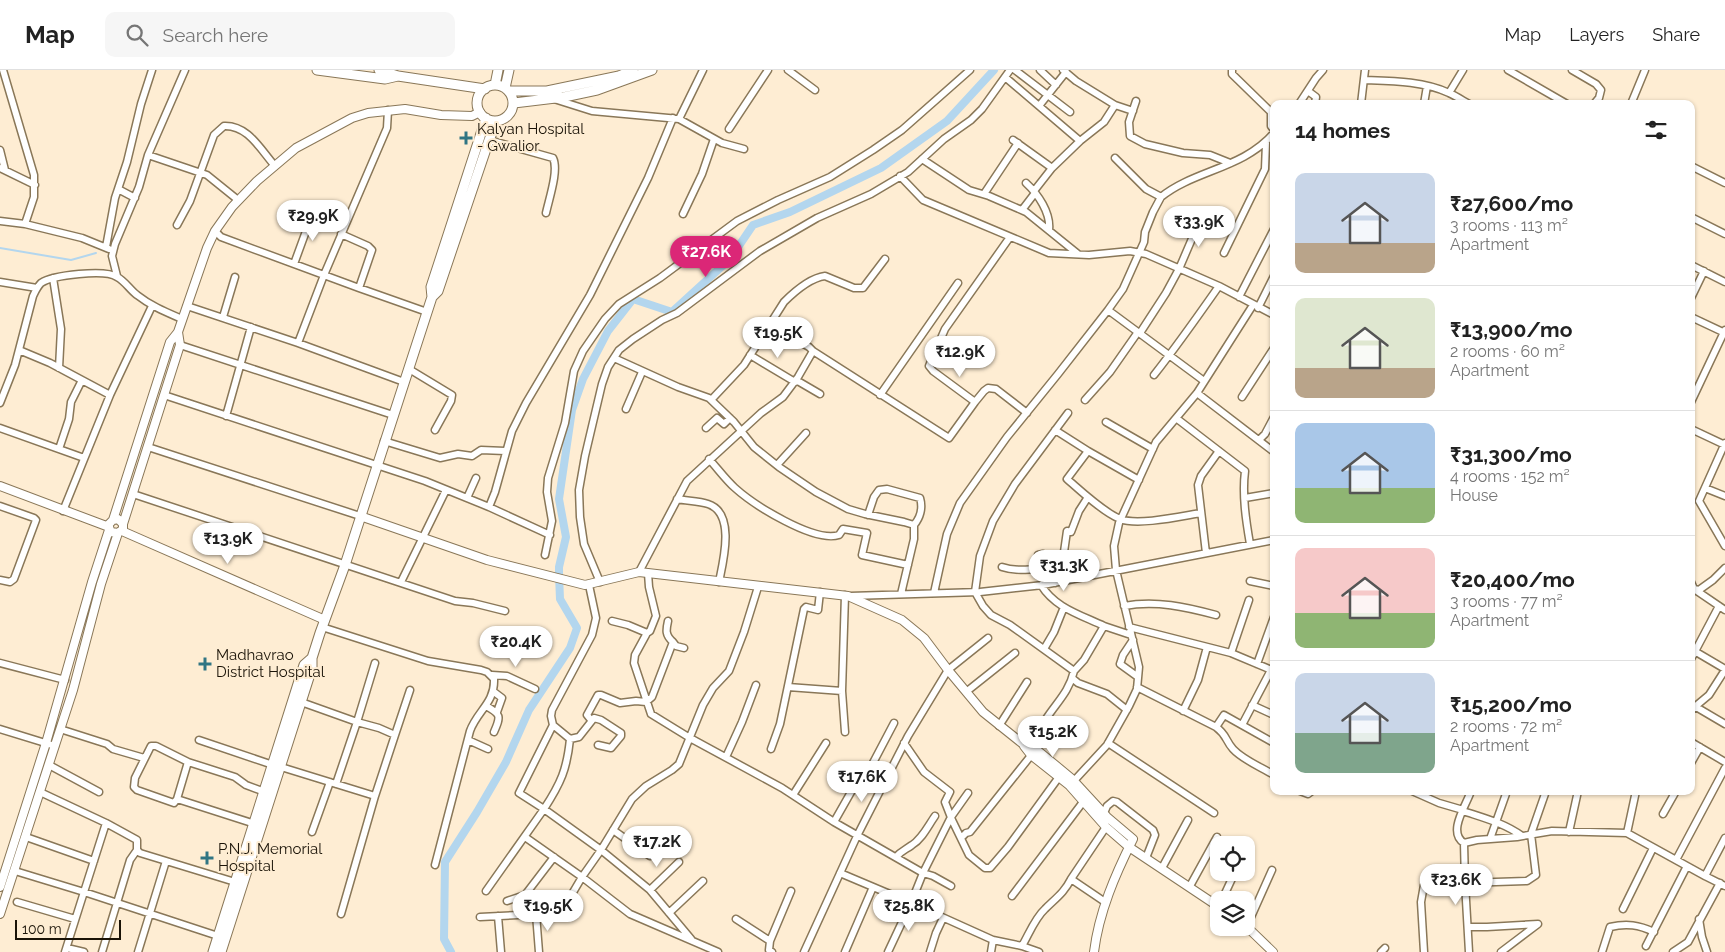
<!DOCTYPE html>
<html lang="en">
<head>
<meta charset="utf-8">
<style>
  :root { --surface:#fff; --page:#f6f6f6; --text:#222; --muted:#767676; --line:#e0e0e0; --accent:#db2777 }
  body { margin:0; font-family:Raleway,sans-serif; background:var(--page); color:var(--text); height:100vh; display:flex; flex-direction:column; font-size:19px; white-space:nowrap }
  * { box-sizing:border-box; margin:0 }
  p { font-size:16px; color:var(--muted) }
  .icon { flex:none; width:28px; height:28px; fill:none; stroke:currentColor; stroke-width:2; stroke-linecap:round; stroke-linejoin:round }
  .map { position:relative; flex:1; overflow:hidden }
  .sheet { position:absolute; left:1270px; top:30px; width:425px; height:695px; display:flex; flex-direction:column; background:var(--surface); border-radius:10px; box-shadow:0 1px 4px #0004 }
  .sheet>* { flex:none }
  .tools { position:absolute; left:1210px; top:766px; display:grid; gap:10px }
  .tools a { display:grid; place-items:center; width:45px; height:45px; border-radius:10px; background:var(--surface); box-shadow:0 1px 4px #0004; font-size:25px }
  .scale { position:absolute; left:15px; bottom:12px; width:106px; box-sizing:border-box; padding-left:5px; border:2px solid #1a1307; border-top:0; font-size:14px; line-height:18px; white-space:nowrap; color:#1a1307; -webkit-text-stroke:4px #feedd3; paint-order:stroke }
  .price { position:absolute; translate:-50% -42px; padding:0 11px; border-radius:18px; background:#fff; color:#222; font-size:16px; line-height:32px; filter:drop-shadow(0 1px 2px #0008) }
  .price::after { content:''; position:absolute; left:50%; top:30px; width:15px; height:11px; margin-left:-8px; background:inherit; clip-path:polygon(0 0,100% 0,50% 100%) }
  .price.current { background:var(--accent); color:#fff }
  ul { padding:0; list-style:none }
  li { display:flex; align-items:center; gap:15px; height:125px; padding:0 25px }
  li+li { border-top:1px solid var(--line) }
  li span { display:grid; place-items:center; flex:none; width:140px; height:100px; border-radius:10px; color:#555 }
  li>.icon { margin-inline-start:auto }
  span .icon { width:60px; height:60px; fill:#fffc; stroke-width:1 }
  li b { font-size:21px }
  h2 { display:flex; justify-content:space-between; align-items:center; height:60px; padding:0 25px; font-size:21px }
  header { display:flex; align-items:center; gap:30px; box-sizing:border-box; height:70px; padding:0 25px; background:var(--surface); border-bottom:1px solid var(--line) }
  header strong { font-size:24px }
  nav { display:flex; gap:28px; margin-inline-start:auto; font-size:18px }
  .search { width:350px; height:45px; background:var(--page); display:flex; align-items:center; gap:12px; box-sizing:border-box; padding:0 18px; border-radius:10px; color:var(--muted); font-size:19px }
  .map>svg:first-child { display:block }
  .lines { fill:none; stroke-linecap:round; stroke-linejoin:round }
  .stream { stroke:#b3d6ee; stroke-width:2 }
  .canal { stroke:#b3d6ee; stroke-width:8 }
  .minor-casing { stroke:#897758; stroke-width:9 }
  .tertiary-casing { stroke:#897758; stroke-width:10 }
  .secondary-casing { stroke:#897758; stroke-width:11 }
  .minor { stroke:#fff; stroke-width:6 }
  .tertiary { stroke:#fff; stroke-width:8 }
  .secondary { stroke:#fff; stroke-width:9 }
  .poi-dot { fill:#307583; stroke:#feedd3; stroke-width:2 }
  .labels { text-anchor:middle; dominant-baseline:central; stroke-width:4; stroke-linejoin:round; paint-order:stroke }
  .poi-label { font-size:15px; fill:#1a1307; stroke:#feedd3; text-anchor:start }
</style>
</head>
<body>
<header>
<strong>Map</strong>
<div class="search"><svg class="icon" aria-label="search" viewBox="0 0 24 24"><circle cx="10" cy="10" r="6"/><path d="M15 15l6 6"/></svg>Search here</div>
<nav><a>Map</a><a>Layers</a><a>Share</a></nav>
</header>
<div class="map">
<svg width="1725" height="882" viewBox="0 0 1725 882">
  <rect width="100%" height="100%" fill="#feedd3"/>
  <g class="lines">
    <path class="stream" d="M0,178L71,190L96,183"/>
    <path class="canal" d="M451,882L444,869L445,792L477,742L506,692L529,640L570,578L577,558L560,529L559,505V497L566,467L559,429L572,340L583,309L608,261L633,229L672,242L730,189L753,155L790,142L881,98L947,51L994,0"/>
    <defs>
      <path id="minor" d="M3,0L34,105V127L25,154
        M788,0L815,20
        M1015,0L1070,42
        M1040,0L1056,15
        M1232,0V4L1271,42V56L1274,60
        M1508,0L1567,34
        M1572,0L1596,14L1601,20L1599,28L1594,34
        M1005,7L1080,71
        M1364,10C1391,11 1423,11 1449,23C1456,26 1462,30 1469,34
        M1308,21L1316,27L1315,34
        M1449,23L1463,0
        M554,29L592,41L679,49L722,73L744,79
        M1136,31L1129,52L1130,66L1145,74L1183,83L1210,85L1230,93
        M1299,34L1316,8L1323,0
        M1361,34L1365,0
        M1424,34L1427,16
        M1631,34L1645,0
        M1115,35L1133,41
        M1039,36L1066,2
        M679,49L703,0
        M729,59L768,0
        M489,70L553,88C559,100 549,129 546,143
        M1013,70L1052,98L1034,121
        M0,80L5,100
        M148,85L207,105L238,130
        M1115,88L1146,119L1161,127C1194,100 1243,99 1274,63
        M922,89L969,120L989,126L1026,142L1078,184
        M1691,96L1725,113
        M0,98L35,115
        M1052,98L1080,71L1104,52L1115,35L1076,11L1063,0
        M900,106L923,130L1049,183L1089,185L1130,181L1146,184L1219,216L1274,245
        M1026,113C1038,124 1051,143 1049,160
        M118,119L135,128
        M984,124L1018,73
        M1161,127L1153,142L1145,162L1144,172L1123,219L1108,240L1204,311
        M1022,140L1035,123
        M683,144L702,104L714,69
        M1691,147L1725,164
        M0,151L25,154L82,168L109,179
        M177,155L190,131L214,65L224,56C248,55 260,79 275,96
        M215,161L221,167L359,218L427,242
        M341,164L368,176L372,180L359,218
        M106,177L115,128L127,92L141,34L152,0
        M1224,183L1265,99L1266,73
        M294,194L313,142
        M1691,195L1725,212
        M117,206L112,186L115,174L139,117L148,85L185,0
        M53,208L61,259L59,298
        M0,212L37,218
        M1239,227L1274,159
        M1691,228L1704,201
        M187,236L298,273L404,312
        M1258,238L1274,206
        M223,247L235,207
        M1691,247L1725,263
        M770,254L809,277L813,281L949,368L975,332L984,321L988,318L996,319L1027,343
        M1140,263L1166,223L1179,199L1200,150
        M298,273L324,205L387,58L388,40
        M180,275L393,345
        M19,280L50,293L110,325
        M750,285L795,312
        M614,288L678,317L709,328L734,352L754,377L779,397L816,422L848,439L865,444L904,452L914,455V469L901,524
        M409,299L452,325L451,331L435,360
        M1154,305C1177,276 1198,246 1219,216
        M796,310L820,324
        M1197,323L1274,382
        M164,325L425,411L489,437L550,465
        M880,325L958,213
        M1242,327L1274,278
        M712,329L744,295L784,232C795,221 810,208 825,206L854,218H863L885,189
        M1085,330L1110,302L1138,262
        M975,332L933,301L929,296L945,259L1010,167
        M1691,332L1725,260
        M0,333L15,295L33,226C35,222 37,217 41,213C53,205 105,199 117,207C125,211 130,220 137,225C151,236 166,242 182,249
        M626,339L642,302
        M226,346L251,257
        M1176,348L1245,401C1242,425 1246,451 1250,474
        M1106,352L1153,379
        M0,358L84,388
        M706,358L717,348L724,354L730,348
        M1691,359L1725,375
        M1055,360L1088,381
        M1259,370L1265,364L1274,347
        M384,371L440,388L458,384L472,386L481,380L505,381
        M1725,373L1699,431L1725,476
        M148,377L360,446
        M59,379L69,349L71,332L82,310
        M709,389C718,399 726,410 735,418C754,435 814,473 839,465L843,459L867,463L862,485L908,495
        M777,395L806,363
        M1139,410L1088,381L1067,409C1081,421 1103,442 1120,449C1138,456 1182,446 1201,443
        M1705,418L1725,426
        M133,424L455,531L473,533L505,541
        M467,428L476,408
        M1245,428L1274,423
        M677,429C687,431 699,431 708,434C736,443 723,492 719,512
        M0,436L34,448L36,450L14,509L10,512L0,510
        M489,437L495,422L512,361L526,333L590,225L648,108L673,48
        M63,441L110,325L152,236
        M868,445L874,427L879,420L887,419L920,428C923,438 920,448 914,455
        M1064,482L1067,461L1071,462L1079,441L1088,427
        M1206,483L1198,415L1201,406L1219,381
        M545,485L552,451L547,422L548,408L565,353L574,301L583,281L605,249L619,234L660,208L737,151L778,130L830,107L873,80L902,60L970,0
        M1038,485L1043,484L1049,486L1052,493V499
        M1002,497C1017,502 1034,499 1050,498L1052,499L1055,513
        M639,502L687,411L761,343L783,327L798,307L813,281
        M1250,511L1274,516
        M401,512L446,420
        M600,512L584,474L580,447L579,420L585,386L602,314L608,297L619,280L633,269L662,250L677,243L760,181L817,148L871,124L908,102L944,69L971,50L982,39L1010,0
        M1691,512L1694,519L1699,520L1713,510L1725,498
        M1041,515C1055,538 1081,545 1104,556L1084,590L1074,601L1010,555L991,545L983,536L975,522L980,486L993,451L1015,414L1068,343
        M934,523L947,464L960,433L1007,367L1058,304L1108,240
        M1691,523L1694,519L1725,540
        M845,525L842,621L845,662
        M850,526L980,522L1043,515L1274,470
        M1124,536C1156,530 1186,537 1216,545
        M612,551L628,555L647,563L650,561L656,546L649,517L648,503
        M1104,556L1131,565
        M322,557L428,591L481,600L487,602L494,609C495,633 477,641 470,661L435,795
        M1129,557L1231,583L1274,601
        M647,563L635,585L634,593L651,644L690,668L782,718L834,752L923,803L911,833L840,803
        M1133,570L1123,585L1120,594L1138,607
        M673,572L676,576L684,578
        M1044,579L1054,562L1064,537
        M1691,579L1725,599
        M1231,583L1249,530
        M1691,589L1719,536
        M0,593L65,610
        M375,593L357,652L379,658L395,665L410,620
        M1257,594L1274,547
        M492,605L507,606L535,619
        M1072,608L1078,613L1107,624L1127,640
        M788,617L842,621
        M1137,617L1216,657L1224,645L1274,673
        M494,622L502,628L497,642
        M966,622L1015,583
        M301,632L357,652L336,714
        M1691,634L1725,654
        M1252,635L1274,645
        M486,636C501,644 501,646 494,662
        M1691,640L1709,625L1725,600
        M1183,641L1198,610L1207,577
        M591,650L587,645L598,625H601L620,633L636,631L646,632L652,627L673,572C665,565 666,560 668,551
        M553,655L570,669C567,699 561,713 544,739L519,723L553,655L551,646L552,640L592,565L596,548L589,515
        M1242,655L1271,600
        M999,656L1027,612
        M1216,657C1227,665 1225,670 1233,679C1243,690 1261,697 1274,705
        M0,659L55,676
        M60,659L107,674L113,679L144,688
        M570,669L579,667L594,648L601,650L621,663V666L611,678L598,675
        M199,670L273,695
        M468,670L488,679
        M1691,672L1725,692
        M904,673L924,702L950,722L945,732L952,750L969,785L985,798H990L1008,777L1059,707
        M1108,673L1214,743
        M151,676H156L188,692L177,729L174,733L137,720L134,717L135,708Z
        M771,679L780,654L804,539L806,537L818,540L820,522
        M1027,679C1034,669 1039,659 1046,649C1057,632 1069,622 1074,601
        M726,687L742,652L756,615
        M188,692L235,707L246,715L265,722
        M1691,693L1700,677
        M49,695L99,722
        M281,697L375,726L341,844
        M1072,713L1107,675L1129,636L1137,619L1139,597L1116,500L1114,476L1119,453L1156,372L1197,323L1253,235
        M1300,721L1308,724L1312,721
        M1412,721L1439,733L1463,740
        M1636,721L1627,763L1705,806L1725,768
        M793,725L826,673
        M375,726L395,665
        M177,729L255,754
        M1463,741C1484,748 1504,753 1522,766
        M1104,743L1107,736L1113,731L1117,732L1153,760L1155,765L1146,788
        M1663,744L1676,721
        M834,752L859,708L864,710L894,653
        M106,753L137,770V780L140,783L235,812
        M613,760L650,786
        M312,762L330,712
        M1569,762L1578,721
        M26,767L94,791
        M525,767L582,807L630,844L718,882
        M961,768L966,763L970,762L1033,683
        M1490,769L1507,721
        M1464,773L1477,770L1517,767L1552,761L1627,763
        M896,787C901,781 905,780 912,775C922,769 928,756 935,746
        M1676,790L1725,698
        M1162,798L1188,750
        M15,801L84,822L106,753L40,722
        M1705,806L1725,816
        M951,816L933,806L923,803L951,747L968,723
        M1190,816L1217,767
        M650,820L679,792
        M486,821L544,739L601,780L650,820L691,869
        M1012,826L1083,732
        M1222,830L1235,802
        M507,831L525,825L554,787
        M17,832L75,849
        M1105,832L1071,809L1106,757
        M1623,839L1653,778
        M669,843L703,811
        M536,844L539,882
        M498,846L501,882
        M480,847L560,843L562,841L582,807L601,780L632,729L646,716L672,700L679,694L703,635L713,618L729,601L744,562L758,517
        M736,849L770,871
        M1699,849L1702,867L1707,882
        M1247,856L1272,800
        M1468,857H1487L1538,854L1501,882
        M993,870L1022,876L1039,882
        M1022,876C1029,864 1035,848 1045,839C1056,828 1064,823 1071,809
        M1646,876L1687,796
        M67,878L84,882
        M65,882L84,822L218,866
        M102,882L130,790L137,780
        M138,882L166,791
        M772,882L769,880L770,871L791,821
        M804,882L857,766L908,666L948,600L988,568
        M845,882L873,817
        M888,882L911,833L993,870L991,882
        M930,882L936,863L943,848
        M1381,882L1385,878
        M1424,882L1421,832L1424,815L1430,813H1465L1464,773C1447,762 1466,736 1471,721
        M1469,882L1465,813L1527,811L1536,805L1531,764L1546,721
        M1602,882L1610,857C1627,853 1639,855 1654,862
        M1673,882L1688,872L1720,813"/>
      <path id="tertiary" d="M0,416L109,457
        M360,446L487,490L585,515L639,502L848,526L902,550L924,568L948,600L983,642L1023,674L1037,680L1071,708L1107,747L1133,769C1115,805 1099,842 1094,882
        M113,450L118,449L123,454V459L118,463L111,462L108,455L113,450L170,272L178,262L207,178L215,161L232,137L257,111L296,78L352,48L368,43L405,39L441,45L472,46L480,42
        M123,454L180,275L178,262
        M122,461L325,550
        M1024,676L1031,685L1069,715L1106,757L1129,777L1219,837
        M0,817L46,673L92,512L109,460
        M0,844L73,620L101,514L118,463
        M1246,856L1273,882"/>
      <path id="secondary" d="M317,0L385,9L398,6
        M379,0L398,6L485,19
        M495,15L498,0
        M477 33a18 18 0 1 1 36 0a18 18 0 1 1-36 0Z
        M505,18L509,0
        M509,21H547L619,6L633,0
        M514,33L564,27L597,20L652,0
        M432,227L431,217L486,48
        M213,882L304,595L312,588
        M221,882L312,598V588L320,563L345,495L432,227L438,221L489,70L497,51"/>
    </defs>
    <use href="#minor" class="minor-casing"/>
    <use href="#tertiary" class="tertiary-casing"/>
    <use href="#secondary" class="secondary-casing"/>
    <use href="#minor" class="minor"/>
    <use href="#tertiary" class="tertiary"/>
    <use href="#secondary" class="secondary"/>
  </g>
  <g class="poi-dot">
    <path d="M463.5 60.5h5v5h5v5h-5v5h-5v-5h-5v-5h5z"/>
    <path d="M202.5 586.5h5v5h5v5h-5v5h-5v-5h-5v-5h5z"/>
    <path d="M204.5 780.5h5v5h5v5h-5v5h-5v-5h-5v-5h5z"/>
  </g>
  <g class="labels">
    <g class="poi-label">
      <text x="477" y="59">Kalyan Hospital<tspan x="477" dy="17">- Gwalior</tspan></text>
      <text x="216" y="585">Madhavrao<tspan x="216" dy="17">District Hospital</tspan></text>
      <text x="218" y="779">P.N.J. Memorial<tspan x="218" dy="17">Hospital</tspan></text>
    </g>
  </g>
</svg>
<div class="tools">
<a><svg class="icon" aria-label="locate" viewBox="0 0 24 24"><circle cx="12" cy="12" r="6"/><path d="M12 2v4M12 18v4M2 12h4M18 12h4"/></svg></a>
<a><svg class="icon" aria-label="layers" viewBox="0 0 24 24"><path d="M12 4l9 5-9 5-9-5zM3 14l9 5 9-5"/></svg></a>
</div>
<div class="scale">100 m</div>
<b class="price" style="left:313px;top:172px">₹29.9K</b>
<b class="price" style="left:1199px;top:178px">₹33.9K</b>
<b class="price current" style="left:706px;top:208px">₹27.6K</b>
<b class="price" style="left:778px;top:289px">₹19.5K</b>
<b class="price" style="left:960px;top:308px">₹12.9K</b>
<b class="price" style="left:228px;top:495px">₹13.9K</b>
<b class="price" style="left:1064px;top:522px">₹31.3K</b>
<b class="price" style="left:516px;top:598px">₹20.4K</b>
<b class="price" style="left:1053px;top:688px">₹15.2K</b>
<b class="price" style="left:862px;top:733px">₹17.6K</b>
<b class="price" style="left:657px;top:798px">₹17.2K</b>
<b class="price" style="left:1456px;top:836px">₹23.6K</b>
<b class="price" style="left:548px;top:862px">₹19.5K</b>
<b class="price" style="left:909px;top:862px">₹25.8K</b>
<section class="sheet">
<h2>14 homes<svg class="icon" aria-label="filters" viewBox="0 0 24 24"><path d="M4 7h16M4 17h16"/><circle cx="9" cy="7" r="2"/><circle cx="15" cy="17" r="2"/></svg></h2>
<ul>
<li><span style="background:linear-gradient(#c9d6e8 70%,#b9a48a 0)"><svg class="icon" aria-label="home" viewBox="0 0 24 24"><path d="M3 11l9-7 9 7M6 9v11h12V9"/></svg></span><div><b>₹27,600/mo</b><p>3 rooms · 113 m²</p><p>Apartment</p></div></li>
<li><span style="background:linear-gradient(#dfe7d0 70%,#b9a48a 0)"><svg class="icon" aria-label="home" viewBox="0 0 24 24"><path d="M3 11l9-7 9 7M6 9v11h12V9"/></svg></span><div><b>₹13,900/mo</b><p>2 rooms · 60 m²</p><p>Apartment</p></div></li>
<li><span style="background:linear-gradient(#a9c7e8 65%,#8fb573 0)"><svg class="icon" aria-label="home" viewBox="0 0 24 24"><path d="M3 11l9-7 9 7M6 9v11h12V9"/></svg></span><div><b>₹31,300/mo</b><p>4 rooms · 152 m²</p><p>House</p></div></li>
<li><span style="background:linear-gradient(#f6c9c9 65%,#8fb573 0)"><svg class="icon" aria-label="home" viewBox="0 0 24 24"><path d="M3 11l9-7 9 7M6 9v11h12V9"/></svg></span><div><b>₹20,400/mo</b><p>3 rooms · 77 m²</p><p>Apartment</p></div></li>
<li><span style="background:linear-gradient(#c9d6e8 60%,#7fa58c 0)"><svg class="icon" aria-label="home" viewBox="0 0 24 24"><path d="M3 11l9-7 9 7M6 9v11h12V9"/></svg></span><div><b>₹15,200/mo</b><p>2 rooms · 72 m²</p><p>Apartment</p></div></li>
</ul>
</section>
</div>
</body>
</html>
